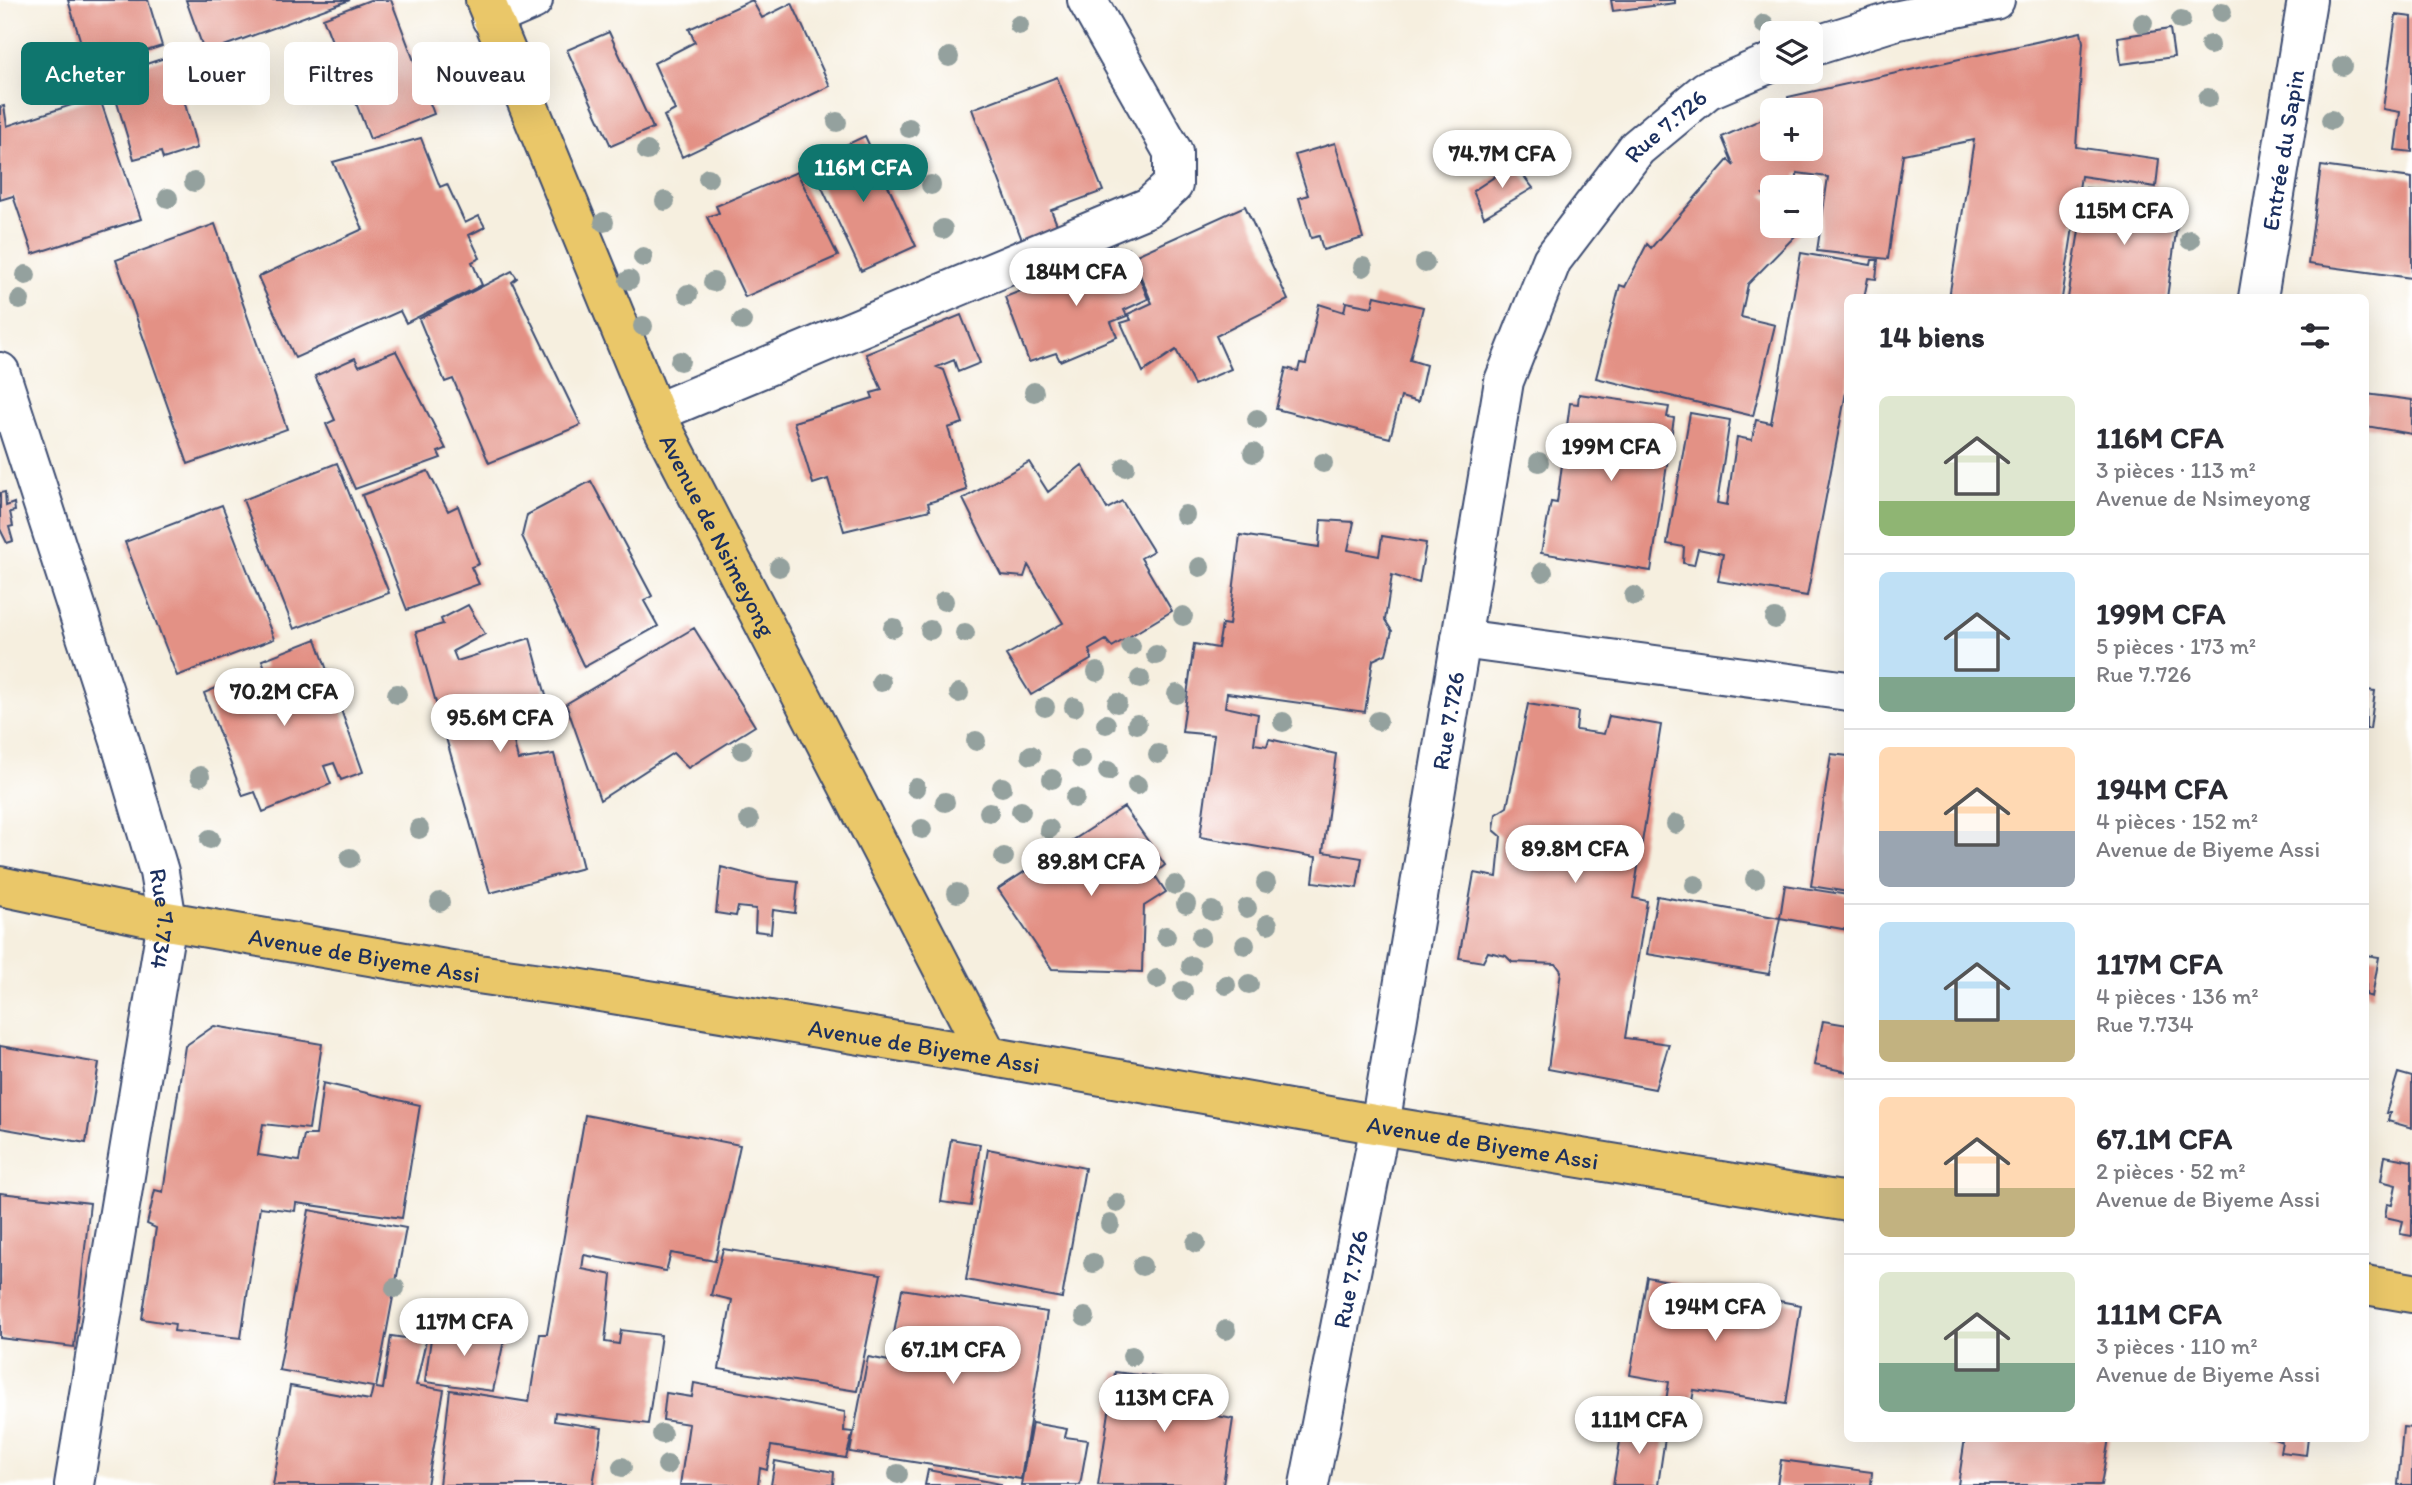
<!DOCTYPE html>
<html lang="fr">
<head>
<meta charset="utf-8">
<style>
  :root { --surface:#fff; --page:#f2f2f3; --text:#2b2b33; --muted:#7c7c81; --line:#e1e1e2; --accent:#0f766e }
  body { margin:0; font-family:Itim,sans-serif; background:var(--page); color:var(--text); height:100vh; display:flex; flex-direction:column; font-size:26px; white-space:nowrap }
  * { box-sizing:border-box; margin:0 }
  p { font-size:23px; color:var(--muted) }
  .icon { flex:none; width:38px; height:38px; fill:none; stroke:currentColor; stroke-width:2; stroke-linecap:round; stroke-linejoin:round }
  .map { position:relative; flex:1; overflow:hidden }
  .sheet { position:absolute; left:1844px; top:294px; width:525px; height:1148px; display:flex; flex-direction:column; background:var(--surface); border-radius:10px; box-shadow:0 7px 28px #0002 }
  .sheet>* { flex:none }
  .hud { position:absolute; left:21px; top:42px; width:665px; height:63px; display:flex; gap:14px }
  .buttons { position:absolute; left:1760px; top:21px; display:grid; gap:14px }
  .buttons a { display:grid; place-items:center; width:63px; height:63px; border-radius:10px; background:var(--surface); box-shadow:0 7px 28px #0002; font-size:35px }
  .price { position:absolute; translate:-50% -60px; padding:0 16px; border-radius:24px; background:#fff; color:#222; font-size:23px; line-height:46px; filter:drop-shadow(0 2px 4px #0008) }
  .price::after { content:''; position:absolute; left:50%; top:42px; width:21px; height:16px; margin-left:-10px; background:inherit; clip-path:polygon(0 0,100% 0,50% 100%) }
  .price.selected { background:var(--accent); color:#fff }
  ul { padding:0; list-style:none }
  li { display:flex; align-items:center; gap:21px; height:175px; padding:0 35px }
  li+li { border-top:2px solid var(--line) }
  li span { display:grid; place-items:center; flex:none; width:196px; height:140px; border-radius:10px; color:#555 }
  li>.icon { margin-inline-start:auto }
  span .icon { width:84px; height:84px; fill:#fffc; stroke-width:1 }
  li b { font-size:30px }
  h2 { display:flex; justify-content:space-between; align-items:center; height:84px; padding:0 35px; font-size:30px }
  .pill { padding:0 24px; border-radius:10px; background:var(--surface); box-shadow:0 7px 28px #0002; font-size:24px; line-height:63px }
  .pill.selected { background:var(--accent); color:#fff }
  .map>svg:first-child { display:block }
  .building { fill:#e39185 }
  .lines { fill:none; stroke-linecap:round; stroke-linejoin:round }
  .minor-casing { stroke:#3c4c71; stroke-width:42 }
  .major-casing { stroke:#3c4c71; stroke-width:42 }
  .minor { stroke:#fff; stroke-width:38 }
  .major { stroke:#eac769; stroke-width:38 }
  .tree { fill:#94a19e }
  .labels { text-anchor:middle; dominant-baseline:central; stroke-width:5; stroke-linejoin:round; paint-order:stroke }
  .street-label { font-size:24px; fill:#1b2f5e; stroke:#fff }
</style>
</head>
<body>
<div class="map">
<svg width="2412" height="1485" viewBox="0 0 2412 1485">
  <rect width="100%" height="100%" fill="#fff"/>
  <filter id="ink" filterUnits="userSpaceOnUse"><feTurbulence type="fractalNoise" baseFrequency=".0143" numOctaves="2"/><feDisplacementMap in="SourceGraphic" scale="14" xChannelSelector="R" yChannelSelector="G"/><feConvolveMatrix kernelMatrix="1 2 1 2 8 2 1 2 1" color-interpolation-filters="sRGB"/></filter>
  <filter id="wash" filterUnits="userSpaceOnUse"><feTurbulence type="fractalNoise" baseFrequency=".00686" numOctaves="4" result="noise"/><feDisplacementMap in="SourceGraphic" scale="28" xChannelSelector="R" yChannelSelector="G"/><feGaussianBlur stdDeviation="1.57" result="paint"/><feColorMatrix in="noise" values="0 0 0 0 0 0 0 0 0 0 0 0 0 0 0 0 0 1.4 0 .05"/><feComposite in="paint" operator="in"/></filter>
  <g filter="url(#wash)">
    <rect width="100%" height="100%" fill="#f6efdf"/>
    <g id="blocks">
      <path class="building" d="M68,0H148L162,46L89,69Z
        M186,0H350L205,53Z
        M370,0H391L434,114L370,139L323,18Z
        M752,0L762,18L792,3L830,86L682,157L664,116L675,110L654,63L695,42L689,29Z
        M1611,0H1675V3L1613,11Z
        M2396,15L2412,17V152L2395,150L2400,112L2383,109Z
        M2170,29L2174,57L2121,64L2118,37Z
        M609,32L653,128L611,146L567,50Z
        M2081,32L2083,42L2076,147L2159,159L2156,187L2081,176L2062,298H1949L1974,140L1903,154L1888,259L1817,251L1828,177L1797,173V187H1773V192L1763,194L1773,203V226H1797L1801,230L1748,284L1741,317L1775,325L1753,416L1596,378L1620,285L1625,287L1647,244L1651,248L1728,160L1734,166L1722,137L1773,114V149H1811V110H1780L1789,106L1788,97Z
        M177,54L191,98L184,100L197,148L163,159L161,152L134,159L109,76Z
        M1057,77L1103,191L1051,210L1060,232L1024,245L972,109Z
        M99,96L141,219L33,254L13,196L0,200V107L4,106L7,126Z
        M865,136L916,246L861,271L810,162Z
        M421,138L440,187L447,184L465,223L479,216L485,227L469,235L480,258L472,262L482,285L406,323L400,311L295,358L258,277L363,229L333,162Z
        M1335,143L1363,238L1323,250L1319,236L1311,238L1299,198L1308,195L1295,155Z
        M1514,164L1533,188L1484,217L1473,191Z
        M2321,166L2412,178V278L2308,264Z
        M797,172L838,256L745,297L707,217L719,213L716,206Z
        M2086,188L2180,203L2167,298H2068Z
        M1245,206L1288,300L1216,336L1231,369L1194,385L1176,350L1143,372L1121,323L1131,320L1128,314L1152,303L1132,257Z
        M215,224L287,429L188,464L116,260Z
        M1128,249L1148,299L1124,310L1127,316L1111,322L1117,337L1060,361L1056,353L1029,362L1005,297Z
        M1801,253L1871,265L1872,260H1878L1876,279L1868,278L1864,298H1848V382L1807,596L1718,581L1723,554L1698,549L1694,565L1683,563L1684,547L1667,544L1690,413L1730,420L1717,503L1727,505L1737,437L1752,440L1756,420L1771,423Z
        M512,271L517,278L512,282L581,425L489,463L453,379L445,382L419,319Z
        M1375,296L1423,307L1410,360L1426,365L1418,402L1401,397L1390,438L1276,409L1286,368L1298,371L1300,363L1306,364L1319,304L1344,312L1346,302L1372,307Z
        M961,315L980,363L958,372L954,360L937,367L944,370L963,423L948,428L967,490L928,503L930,510L844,531L828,479L813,484L794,422L873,398L871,393L882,390L866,354Z
        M396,351L446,449L438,452L441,458L355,489L326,424L335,420L315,376L355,358L359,366Z
        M1579,394L1669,407L1667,417L1674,418L1651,571L1541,553L1551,502L1557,503L1570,403L1578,404Z
        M2366,394L2412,400V434L2366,426Z
        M1029,462L1048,492L1082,465L1107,509L1122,501L1153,551L1141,558L1172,611L1112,647L1106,640L1089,650L1092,659L1031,695L1006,655L1063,623L1028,565L1024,577L1001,575L963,499Z
        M337,463L389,593L294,629L243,500Z
        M428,471L448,511L458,506L479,564L471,567L479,584L407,610L362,495Z
        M591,481L652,596L644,601L658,626L584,667L522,536L527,515Z
        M5,492L6,506L14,503L15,511L10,512L13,526L9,527L13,541L7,543L0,529V493Z
        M222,505L274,639L177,676L125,542Z
        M1321,520L1354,522L1348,550L1379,556L1382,536L1426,543L1419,583L1392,575L1385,620L1392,631L1386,654L1373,660L1365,712L1227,693L1225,707L1258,714L1254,744L1267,746L1269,739L1336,754L1323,852L1362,858L1357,888L1313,882L1316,857L1200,837L1214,735L1182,732L1194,644L1218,648L1222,624L1229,625L1240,535L1319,547Z
        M468,605L485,634L453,651L457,661L530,638L550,710L513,738L518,760L554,754L583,868L490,893L416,632L443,624L441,619Z
        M694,628L755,726L688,768L673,753L600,800L566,704Z
        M316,639L363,772L341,780L334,763L324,766L331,784L263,812L255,792L243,796L204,693L265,668L262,660Z
        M2366,690L2375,691L2370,729H2366Z
        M1528,704L1578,712L1576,730L1604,734L1609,716L1661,725L1633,898L1647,901L1625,1038L1669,1044L1655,1089L1548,1069L1561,971L1556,964L1512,962L1506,956L1488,952L1483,962L1459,958L1474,873L1497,877L1501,836L1494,830L1496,814L1507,807Z
        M1831,754L1848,756V892L1811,886Z
        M1124,807L1165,865L1154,874L1166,892L1144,906L1142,972L1052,969L998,889Z
        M721,867L763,878L798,882L795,913L773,910L771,933L755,931L756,909L738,907L736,916L716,913Z
        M1785,885L1848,895V930L1780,918L1769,974L1647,954L1657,896L1780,918Z
        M2366,955L2379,957L2372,997L2366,995Z
        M1823,1021L1848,1025V1072L1814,1065Z
        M214,1026L322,1044L309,1129L263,1124L258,1155L299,1161L304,1135H316L323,1083L420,1105L402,1218L296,1203L295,1211L260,1207L241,1338L174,1331L175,1324L142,1319L156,1228L147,1224L155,1190L163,1192L185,1046Z
        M0,1046L99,1063L86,1143L0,1128Z
        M2398,1073L2412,1077V1128L2388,1121L2390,1113H2386Z
        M585,1115L740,1145L715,1261L671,1253L666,1271L584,1255L582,1269L612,1275L605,1342L619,1344L621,1330L661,1335L648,1424L555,1412L554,1421L602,1428L593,1485H439L450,1390L529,1402L540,1334H547Z
        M951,1139L980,1144L971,1206L941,1202Z
        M988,1149L1085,1168L1062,1298L966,1280Z
        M2385,1156L2412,1161V1236L2400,1234L2403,1221L2385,1217L2387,1204L2392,1205L2396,1185L2381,1181Z
        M0,1193L90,1203L74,1347L0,1338Z
        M309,1210L406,1228L376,1388L383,1389L391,1336L426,1341L416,1385L444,1390L427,1485H273L290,1386L370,1400L373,1387L279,1370Z
        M723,1249L881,1274L857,1391L719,1369L732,1300L711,1295Z
        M1647,1277L1801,1305L1786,1404L1694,1390L1690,1412L1665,1407L1669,1382L1630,1375Z
        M902,1289L1047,1312L1021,1479L850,1452L868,1357L889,1361Z
        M433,1324L505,1336L493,1391L425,1382Z
        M1115,1372L1220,1385L1217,1416L1233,1419L1223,1485H1098Z
        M694,1383L845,1412L844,1431L853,1432L846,1458L771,1446L767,1470L760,1468L758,1485H680L689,1424L663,1420L666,1393L692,1397Z
        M1032,1423L1067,1429L1065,1437L1088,1440L1080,1485H1021Z
        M1623,1423L1666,1431L1658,1485H1613Z
        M2403,1427L2412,1428V1485H2398Z
        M1965,1438H2109L2101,1485H1958Z
        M2272,1438H2308L2306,1455L2280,1452L2282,1442Z
        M1781,1460L1872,1472L1871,1485H1777Z
        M775,1461L834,1472L833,1485H771Z
        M928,1470L1001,1484V1485H925Z"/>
    </g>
  </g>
  <g filter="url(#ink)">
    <use href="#blocks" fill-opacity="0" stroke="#3c4c71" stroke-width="2"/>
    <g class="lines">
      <defs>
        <g id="minor">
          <path d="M491,18L533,0"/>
          <path d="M1811,47L1894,21L1995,0"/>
          <path id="s1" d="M2258,298L2307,0"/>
          <path id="s2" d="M0,372L121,744L159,872L167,921L74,1485"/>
          <path d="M655,413L1149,207L1173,185V152L1087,0"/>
          <path d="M1461,639L1848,691"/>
          <path id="s3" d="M1309,1485L1380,1125L1504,381L1552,260L1637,148L1707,90L1773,62"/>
        </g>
        <g id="major">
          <path id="s4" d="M485,0L655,413L988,1056"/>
          <path id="s5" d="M0,886L167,921L457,971L576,988L988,1056L1380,1125L1848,1202"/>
          <path d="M2366,1285L2412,1293"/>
        </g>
      </defs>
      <use href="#minor" class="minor-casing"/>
      <use href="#major" class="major-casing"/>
      <use href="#minor" class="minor"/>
      <use href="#major" class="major"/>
    </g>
    <g class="tree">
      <circle cx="2222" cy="12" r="10"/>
      <circle cx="2181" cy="20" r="10"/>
      <circle cx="2143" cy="23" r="10"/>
      <circle cx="1764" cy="24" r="10"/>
      <circle cx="1019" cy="25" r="10"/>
      <circle cx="2210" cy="45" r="10"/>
      <circle cx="949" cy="57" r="10"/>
      <circle cx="2343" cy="66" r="10"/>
      <circle cx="2208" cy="98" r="10"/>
      <circle cx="2331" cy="120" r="10"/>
      <circle cx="837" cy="122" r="10"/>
      <circle cx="909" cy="128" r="10"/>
      <circle cx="647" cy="151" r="10"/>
      <circle cx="708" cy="178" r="10"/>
      <circle cx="194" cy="182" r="10"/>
      <circle cx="931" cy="185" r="10"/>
      <circle cx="168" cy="198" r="10"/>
      <circle cx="665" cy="201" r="10"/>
      <circle cx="604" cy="222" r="10"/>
      <circle cx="943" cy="229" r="10"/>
      <circle cx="2190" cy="240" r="10"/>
      <circle cx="643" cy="257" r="10"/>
      <circle cx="1425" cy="263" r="10"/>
      <circle cx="1363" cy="267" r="10"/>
      <circle cx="26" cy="275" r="10"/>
      <circle cx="629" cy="280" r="10"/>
      <circle cx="713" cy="282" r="10"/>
      <circle cx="688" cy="294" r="10"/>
      <circle cx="20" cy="300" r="10"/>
      <circle cx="742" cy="321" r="10"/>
      <circle cx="643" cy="326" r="10"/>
      <circle cx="680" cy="361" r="10"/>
      <circle cx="1034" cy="392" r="10"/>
      <circle cx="1257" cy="419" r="10"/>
      <circle cx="1253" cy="453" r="10"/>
      <circle cx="1539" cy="462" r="10"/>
      <circle cx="1323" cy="463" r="10"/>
      <circle cx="1125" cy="467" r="10"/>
      <circle cx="1185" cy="515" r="10"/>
      <circle cx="779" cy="567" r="10"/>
      <circle cx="1200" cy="567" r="10"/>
      <circle cx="1543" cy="572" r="10"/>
      <circle cx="1634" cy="596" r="10"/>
      <circle cx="944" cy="601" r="10"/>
      <circle cx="1183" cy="616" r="10"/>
      <circle cx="1775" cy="619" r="10"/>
      <circle cx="893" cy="628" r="10"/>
      <circle cx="930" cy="630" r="10"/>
      <circle cx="965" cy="633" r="10"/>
      <circle cx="1131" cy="646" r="10"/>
      <circle cx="1156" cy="655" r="10"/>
      <circle cx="1097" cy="672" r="10"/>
      <circle cx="1140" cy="679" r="10"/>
      <circle cx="881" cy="682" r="10"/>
      <circle cx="959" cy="693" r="10"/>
      <circle cx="397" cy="694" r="10"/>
      <circle cx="1177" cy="694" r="10"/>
      <circle cx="1117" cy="703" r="10"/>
      <circle cx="1045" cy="707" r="10"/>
      <circle cx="1074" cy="707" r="10"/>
      <circle cx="1378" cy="721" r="10"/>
      <circle cx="1283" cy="722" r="10"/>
      <circle cx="1106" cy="724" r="10"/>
      <circle cx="1137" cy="724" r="10"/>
      <circle cx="976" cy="741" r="10"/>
      <circle cx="742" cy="750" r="10"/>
      <circle cx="1158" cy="754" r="10"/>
      <circle cx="1031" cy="755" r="10"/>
      <circle cx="1081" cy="759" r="10"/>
      <circle cx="1108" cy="771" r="10"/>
      <circle cx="200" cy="776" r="10"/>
      <circle cx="1052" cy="779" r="10"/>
      <circle cx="1137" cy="785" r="10"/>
      <circle cx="1002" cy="787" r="10"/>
      <circle cx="916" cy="788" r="10"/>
      <circle cx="1075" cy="798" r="10"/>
      <circle cx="945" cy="802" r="10"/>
      <circle cx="1021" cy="811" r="10"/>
      <circle cx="989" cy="812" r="10"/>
      <circle cx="749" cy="820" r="10"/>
      <circle cx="1676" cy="824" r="10"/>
      <circle cx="419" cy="829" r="10"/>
      <circle cx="922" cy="829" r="10"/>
      <circle cx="1049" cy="829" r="10"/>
      <circle cx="210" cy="839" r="10"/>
      <circle cx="1004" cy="857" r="10"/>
      <circle cx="350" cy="858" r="10"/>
      <circle cx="1755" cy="879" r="10"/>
      <circle cx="1266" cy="883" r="10"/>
      <circle cx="1175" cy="885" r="10"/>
      <circle cx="1695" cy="885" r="10"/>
      <circle cx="957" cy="893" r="10"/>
      <circle cx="440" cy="902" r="10"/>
      <circle cx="1186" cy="904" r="10"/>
      <circle cx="1247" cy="908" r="10"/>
      <circle cx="1212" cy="911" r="10"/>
      <circle cx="1268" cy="924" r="10"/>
      <circle cx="1166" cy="936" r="10"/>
      <circle cx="1201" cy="937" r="10"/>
      <circle cx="1245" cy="945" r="10"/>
      <circle cx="1191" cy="966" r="10"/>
      <circle cx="1157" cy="979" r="10"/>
      <circle cx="1249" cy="984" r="10"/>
      <circle cx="1226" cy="985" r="10"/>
      <circle cx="1183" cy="991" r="10"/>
      <circle cx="1117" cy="1203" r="10"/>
      <circle cx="1110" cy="1224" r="10"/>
      <circle cx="1196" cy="1243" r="10"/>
      <circle cx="1093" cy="1263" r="10"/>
      <circle cx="1142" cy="1266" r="10"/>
      <circle cx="395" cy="1288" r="10"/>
      <circle cx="1085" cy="1317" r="10"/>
      <circle cx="1226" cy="1330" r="10"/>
      <circle cx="1132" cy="1356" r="10"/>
      <circle cx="662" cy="1434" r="10"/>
      <circle cx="667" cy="1465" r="10"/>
      <circle cx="622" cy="1467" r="10"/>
      <circle cx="898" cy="1474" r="10"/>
    </g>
  </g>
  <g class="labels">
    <g class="street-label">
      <text stroke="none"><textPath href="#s3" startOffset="1428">Rue 7.726</textPath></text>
      <text stroke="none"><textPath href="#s1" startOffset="150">Entrée du Sapin</textPath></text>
      <text stroke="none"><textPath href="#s4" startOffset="584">Avenue de Nsimeyong</textPath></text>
      <text stroke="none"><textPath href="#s3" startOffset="777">Rue 7.726</textPath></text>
      <text stroke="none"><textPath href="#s2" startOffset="572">Rue 7.734</textPath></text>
      <text stroke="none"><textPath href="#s5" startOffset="371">Avenue de Biyeme Assi</textPath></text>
      <text stroke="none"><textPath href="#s5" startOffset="938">Avenue de Biyeme Assi</textPath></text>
      <text stroke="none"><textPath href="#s5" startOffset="1505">Avenue de Biyeme Assi</textPath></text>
      <text stroke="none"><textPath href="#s3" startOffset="210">Rue 7.726</textPath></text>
    </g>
  </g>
</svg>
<div class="buttons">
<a><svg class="icon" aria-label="layers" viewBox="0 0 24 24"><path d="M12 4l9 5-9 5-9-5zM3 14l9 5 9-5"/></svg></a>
<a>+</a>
<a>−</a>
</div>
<b class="price" style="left:1502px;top:190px">74.7M CFA</b>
<b class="price selected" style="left:863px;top:204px">116M CFA</b>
<b class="price" style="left:2124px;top:247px">115M CFA</b>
<b class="price" style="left:1076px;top:308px">184M CFA</b>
<b class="price" style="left:1611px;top:483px">199M CFA</b>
<b class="price" style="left:284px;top:728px">70.2M CFA</b>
<b class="price" style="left:500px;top:754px">95.6M CFA</b>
<b class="price" style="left:1575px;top:885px">89.8M CFA</b>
<b class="price" style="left:1091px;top:898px">89.8M CFA</b>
<b class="price" style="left:1715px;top:1343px">194M CFA</b>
<b class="price" style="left:464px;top:1358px">117M CFA</b>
<b class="price" style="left:953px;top:1386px">67.1M CFA</b>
<b class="price" style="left:1164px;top:1434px">113M CFA</b>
<b class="price" style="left:1639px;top:1456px">111M CFA</b>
<div class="hud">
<a class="pill selected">Acheter</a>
<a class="pill">Louer</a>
<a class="pill">Filtres</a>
<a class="pill">Nouveau</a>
</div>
<section class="sheet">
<h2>14 biens<svg class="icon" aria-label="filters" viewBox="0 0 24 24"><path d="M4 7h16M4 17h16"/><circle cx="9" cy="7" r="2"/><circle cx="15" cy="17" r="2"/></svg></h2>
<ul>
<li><span style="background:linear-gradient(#dfe7d0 75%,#8fb573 0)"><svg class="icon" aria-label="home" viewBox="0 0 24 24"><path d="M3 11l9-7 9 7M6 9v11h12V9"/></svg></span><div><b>116M CFA</b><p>3 pièces · 113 m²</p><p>Avenue de Nsimeyong</p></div></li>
<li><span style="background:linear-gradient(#bfe0f5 75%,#7fa58c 0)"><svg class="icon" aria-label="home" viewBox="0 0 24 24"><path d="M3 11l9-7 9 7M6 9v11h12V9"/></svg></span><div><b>199M CFA</b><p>5 pièces · 173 m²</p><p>Rue 7.726</p></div></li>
<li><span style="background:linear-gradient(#ffd9b3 60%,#9aa5b1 0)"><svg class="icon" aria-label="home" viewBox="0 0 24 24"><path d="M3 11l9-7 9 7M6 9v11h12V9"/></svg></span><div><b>194M CFA</b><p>4 pièces · 152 m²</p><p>Avenue de Biyeme Assi</p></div></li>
<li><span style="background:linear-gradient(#bfe0f5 70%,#c2b280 0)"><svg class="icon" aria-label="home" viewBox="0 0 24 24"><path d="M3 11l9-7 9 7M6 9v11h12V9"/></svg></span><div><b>117M CFA</b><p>4 pièces · 136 m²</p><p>Rue 7.734</p></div></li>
<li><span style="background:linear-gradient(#ffd9b3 65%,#c2b280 0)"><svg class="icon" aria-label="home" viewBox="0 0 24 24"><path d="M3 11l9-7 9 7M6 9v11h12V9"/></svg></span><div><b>67.1M CFA</b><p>2 pièces · 52 m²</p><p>Avenue de Biyeme Assi</p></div></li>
<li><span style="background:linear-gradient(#dfe7d0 65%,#7fa58c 0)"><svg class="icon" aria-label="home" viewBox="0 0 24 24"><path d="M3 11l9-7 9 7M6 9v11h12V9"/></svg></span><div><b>111M CFA</b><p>3 pièces · 110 m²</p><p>Avenue de Biyeme Assi</p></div></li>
</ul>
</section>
</div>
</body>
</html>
